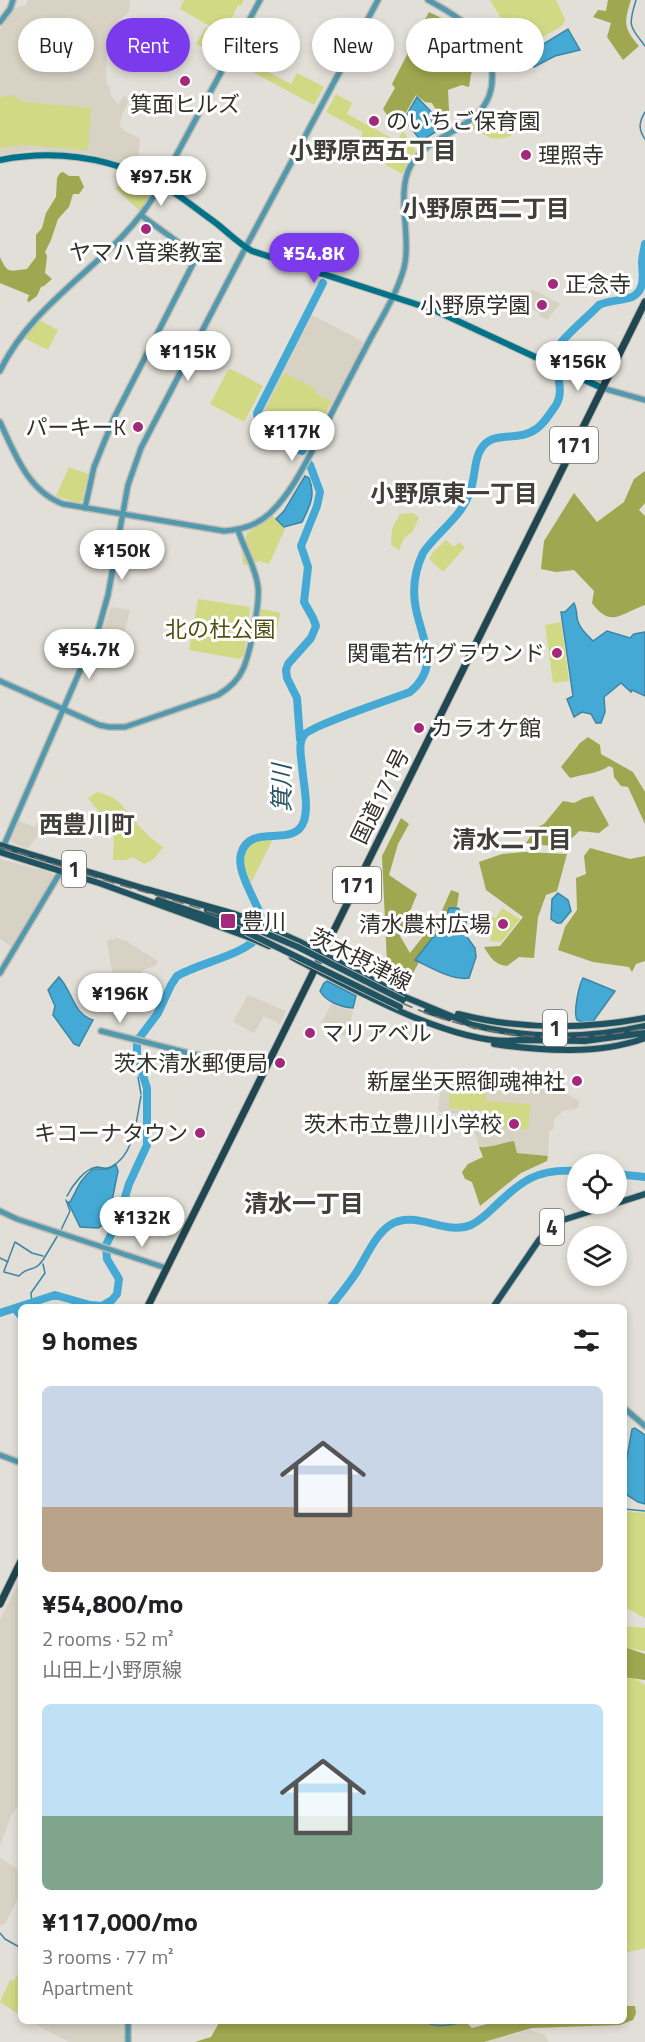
<!DOCTYPE html>
<html lang="en">
<head>
<meta charset="utf-8">
<style>
  :root { --surface:#fff; --page:#f2f2f2; --text:#202124; --muted:#757577; --accent:#7c3aed }
  body { margin:0; font-family:"Titillium Web","Noto Sans JP",sans-serif; background:var(--page); color:var(--text); height:100vh; display:flex; flex-direction:column; font-size:22px; white-space:nowrap }
  * { box-sizing:border-box; margin:0 }
  p { font-size:20px; color:var(--muted) }
  .icon { flex:none; width:33px; height:33px; fill:none; stroke:currentColor; stroke-width:2; stroke-linecap:round; stroke-linejoin:round }
  .map { position:relative; flex:1; overflow:hidden }
  .drawer { position:absolute; left:18px; top:1304px; width:609px; height:720px; display:flex; flex-direction:column; background:var(--surface); border-radius:9px; box-shadow:0 3px 9px #0003 }
  .drawer>* { flex:none }
  .hud { position:absolute; left:18px; top:18px; width:609px; height:54px; display:flex; gap:12px }
  .tools { position:absolute; left:567px; top:1154px; display:grid; gap:12px }
  .tools a { display:grid; place-items:center; width:60px; height:60px; border-radius:50%; background:var(--surface); box-shadow:0 3px 9px #0003; font-size:30px }
  .price { position:absolute; translate:-50% -51px; padding:0 14px; border-radius:21px; background:#fff; color:#222; font-size:20px; line-height:39px; filter:drop-shadow(0 2px 3px #0008) }
  .price::after { content:''; position:absolute; left:50%; top:36px; width:18px; height:14px; margin-left:-9px; background:inherit; clip-path:polygon(0 0,100% 0,50% 100%) }
  .price.on { background:var(--accent); color:#fff }
  ul { padding:0; list-style:none }
  li { display:grid; align-content:center; gap:12px; height:318px; padding:0 24px }
  li span { display:grid; place-items:center; height:186px; border-radius:9px; color:#555 }
  li>.icon { margin-inline-start:auto }
  span .icon { width:108px; height:108px; fill:#fffc; stroke-width:1 }
  li b { font-size:26px }
  h2 { display:flex; justify-content:space-between; align-items:center; height:72px; padding:0 24px; font-size:26px }
  .pill { padding:0 21px; border-radius:27px; background:var(--surface); box-shadow:0 3px 9px #0003; font-size:21px; line-height:54px }
  .pill.on { background:var(--accent); color:#fff }
  .map>svg:first-child { display:block }
  .built { fill:#d7d2c3 }
  .green { fill:#d1d985 }
  .forest { fill:#9fa750 }
  .water { fill:#44aad5; stroke:#3e85a3; stroke-width:1.5 }
  .lines { fill:none; stroke-linecap:round; stroke-linejoin:round }
  .stream { stroke:#3e85a3; stroke-width:1.5 }
  .river { stroke:#44aad5; stroke-width:8 }
  .tertiary-casing { stroke:#bebcb5; stroke-width:8 }
  .secondary-casing { stroke:#bebcb5; stroke-width:8 }
  .primary-casing { stroke:#bebcb5; stroke-width:8 }
  .trunk-casing { stroke:#bebcb5; stroke-width:9 }
  .tertiary { stroke:#5299ae; stroke-width:5 }
  .secondary { stroke:#00738b; stroke-width:6 }
  .primary { stroke:#205361; stroke-width:6 }
  .trunk { stroke:#204651; stroke-width:7 }
  .rail { stroke:#6e6c68; stroke-width:1.5; stroke-dasharray:12 6; stroke-linecap:butt }
  .primary-bridge-casing { stroke:#bebcb5; stroke-width:8; stroke-linecap:butt }
  .primary-bridge { stroke:#205361; stroke-width:6 }
  .poi-dot { fill:#a4287b; stroke:#fff; stroke-width:2 }
  .labels { text-anchor:middle; dominant-baseline:central; stroke-width:6; stroke-linejoin:round; paint-order:stroke }
  .shield { fill:#fff; stroke:#6f6e6c; stroke-width:1.5 }
  .shield-label { font-size:21px; font-weight:bold; fill:#31302d }
  .poi-label { font-size:22px; fill:#31302d; stroke:#fff; text-anchor:end }
  .park-label { font-size:22px; fill:#4e5311; stroke:#fff }
  .street-label { font-size:22px; fill:#31302d; stroke:#fff }
  .neighbourhood-label { font-size:24px; font-weight:bold; fill:#413f39; stroke:#fff }
  .water-label { font-size:24px; font-style:italic; fill:#265164; stroke:#fff }
</style>
</head>
<body>
<div class="map">
<svg width="645" height="2042" viewBox="0 0 645 2042">
  <rect width="100%" height="100%" fill="#e1dfd7"/>
  <path class="built" d="M28,0H130L129,12L119,20L107,54L106,74L107,84L109,85L111,96L118,104L124,96L130,99L121,117L120,126L124,131L140,138L138,161H134L132,166L90,154L35,150L0,155V29L15,8L25,6Z
    M532,289L560,304L547,320L539,316L540,313L525,306Z
    M308,313L362,341L363,344L306,452L264,430L260,426L258,413Z
    M111,607L130,610L124,634L116,653L97,646Z
    M19,821L34,827L39,822L44,828L28,848L12,843L11,839Z
    M0,859L52,873L54,876L12,948L0,938Z
    M116,938L124,940L158,961L155,966L145,969L138,974L131,987L126,990L118,986L114,981L107,943L109,939L114,940Z
    M248,995L286,1011L280,1024L264,1016L254,1033L233,1022Z
    M331,1004L353,1011L347,1037L321,1024Z
    M444,1082L489,1087L559,1090L580,1101L578,1108L563,1111L554,1119L553,1130L549,1131L548,1156L517,1153L498,1144L491,1148L479,1147L474,1130L476,1116L440,1112L438,1109L441,1085Z
    M21,1577V1802L12,1814L0,1845V1620Z
    M0,1858L21,1871V1893L5,1924L2,1925H0Z
    M29,2021H125L124,2042H69Z
    M530,2030L546,2035L548,2042H484Z"/>
  <path class="green" d="M184,0H244L241,6L238,5L224,34L180,9Z
    M490,0H556L565,19L563,25L523,49H520Z
    M206,27L233,41L224,58L196,44Z
    M235,55L291,84L297,73L324,87L314,105L232,61Z
    M336,94L352,103L347,114L397,141L403,131L416,151L410,157L402,174L358,149L361,144L358,142L363,132L326,112Z
    M12,95L23,102L91,108L88,150L24,145L0,148V97Z
    M478,119L496,129L505,126L512,135C488,145 489,133 467,128Z
    M131,176L151,185L153,190L140,211L115,188Z
    M39,320L58,330L48,350L24,338Z
    M231,369L263,386L244,422L210,404L228,370Z
    M284,373L316,389L315,393L331,401L309,446L260,421Z
    M69,467L88,474L82,501L79,503L56,496Z
    M413,513L419,517L413,531L404,538L399,550L391,545L392,529L400,514Z
    M273,516L285,529L269,564L260,561L247,565L243,564L242,552L247,533Z
    M446,540L454,547L459,542L465,547L444,571H442L429,559L433,552Z
    M198,599L250,607L244,655L240,659L189,650Z
    M261,609L278,612L280,614L276,635L255,632L259,611Z
    M561,622L569,681L553,683L545,625Z
    M97,792C124,798 126,814 144,831C149,837 156,842 163,847L154,859L144,864L133,857L126,860H113L114,831L88,798Z
    M262,839H273L251,883C243,863 240,859 252,840Z
    M502,908L520,919L501,942L490,941L492,929L488,928L490,916L496,918Z
    M450,1091L486,1094V1101L530,1104L528,1129L485,1126L486,1111L449,1108Z
    M624,1511L645,1513V1618L624,1607Z
    M626,1626L645,1628V1651L624,1648Z
    M624,1676L632,1677L645,1685V1948L624,1953Z
    M21,1968V2016L0,2002L10,1980L14,1981Z"/>
  <path class="forest" d="M608,0H631C624,22 623,28 639,46L623,60L607,37L611,23L593,17L598,10L606,11Z
    M429,12L458,26L476,63L471,74L469,87L462,85L448,90L449,111L438,113L432,103L425,102L416,95L401,121L387,115L383,109L395,88L392,84Z
    M63,172L69,176H79L84,187L79,194H73L69,207L58,219L51,240L45,252L47,256L45,273L52,279L44,286L41,287L37,296L29,302L27,301L29,295L0,283V257C8,276 11,270 27,269L36,257V235L42,228L46,213L56,197L57,178L60,173Z
    M645,471V503L639,510L645,516V605C621,613 611,629 592,603L594,591L574,570L556,572L541,569L544,541L574,493L597,522L624,502L634,479Z
    M588,737L600,745L601,754L633,772L645,792V824L628,787L621,786L614,777L613,768L609,766C597,774 584,774 570,778L561,767L580,743Z
    M593,796L609,825L599,833L579,831C563,850 548,846 526,843L537,827L544,824L563,801L574,803L584,798Z
    M401,818L409,824L398,844L389,875L417,894L400,936L410,953L440,915L451,890L459,893L457,906C450,912 449,919 444,926C433,943 420,957 412,976L399,979L390,974L387,964L382,856Z
    M590,848L630,859L645,856V961L636,964L632,972L629,967L593,962L558,950L565,927L577,910L576,878L586,874L584,856Z
    M524,852L567,854L557,891L546,895L538,917L534,958L519,957L507,966C495,965 490,957 484,947L500,946L523,917L486,890L479,862L502,854Z
    M514,1141L517,1153L548,1156L547,1161L521,1173L480,1206L472,1182L465,1179L462,1172L468,1164L483,1157L479,1147C491,1148 501,1143 514,1141Z
    M627,1648L645,1654V1680L624,1677V1649Z
    M624,2006H635L636,2013L633,2020L620,2025L532,2028L484,2042H195L211,2037L220,2021L464,2020L472,2028L502,2020H624Z"/>
  <path class="water" d="M568,29L580,50L555,56L534,67L527,54Z
    M417,97L445,126L421,141L408,124L403,121Z
    M305,476L309,478C316,495 310,506 302,522L284,527L276,519L284,511Z
    M574,603C577,609 576,611 577,617C578,627 587,635 593,641L607,631L630,638L634,634L645,632V696L632,690L631,692L621,683L604,697L605,712L601,723H596L591,714L582,712L574,717L567,699L573,696L561,612H565Z
    M558,893L568,900L571,911L561,923H557L551,919L552,899Z
    M449,908H458L466,919L467,937L475,948L476,957L469,978C452,981 430,967 415,960L445,922Z
    M59,977C73,992 73,1014 93,1020L79,1046L74,1044L53,1015L55,1006L48,990Z
    M583,978L615,991L592,1023L586,1024L577,1020C573,1012 579,985 583,978Z
    M327,981L356,996L353,1008C341,1007 326,1002 320,991L324,983Z
    M116,1165L118,1171L110,1211L103,1225L98,1228L80,1227L68,1202H70C77,1190 79,1180 93,1169H107Z
    M635,1428L645,1435V1504L638,1502L624,1493V1474L632,1429Z"/>
  <g class="lines">
    <path class="stream" d="M636,0C628,26 629,25 645,46
      M645,112C639,122 638,129 645,139
      M643,287L645,285
      M140,1074L142,1073
      M138,1077L141,1094
      M67,1196C72,1186 85,1168 97,1167C102,1167 105,1170 111,1167C135,1154 136,1121 141,1096
      M61,1230L70,1211L66,1200
      M0,1258L8,1262
      M43,1260L58,1235
      M4,1271L15,1242L32,1253L43,1256
      M4,1272L19,1276
      M20,1275C28,1266 34,1273 43,1260
      M32,1303L31,1293L45,1273L43,1264
      M624,1509L645,1511
      M0,1933L5,1939L21,1948
      M423,2020C436,2031 456,2023 471,2020"/>
    <path class="river" d="M302,451C285,442 258,435 257,413L323,283
      M300,739L297,698L287,678L286,670L288,664L311,638L316,626L313,618L304,602L308,567L301,546L317,506L320,492L310,465
      M616,1174L645,1177
      M331,1306C339,1296 348,1285 356,1273C366,1258 374,1236 390,1225C415,1209 446,1236 471,1225C479,1221 487,1214 493,1208C522,1181 536,1168 578,1171
      M15,1309L21,1316
      M0,1313L55,1295L90,1305L102,1306L112,1300L117,1294L119,1279L107,1259L106,1245L118,1220L129,1184L147,1145V1088L137,1057V1041L158,1013L171,985L177,976C197,964 245,954 258,937C262,931 262,925 262,918C256,901 236,871 241,854C250,821 294,850 304,821C309,805 303,782 302,766C301,756 298,743 304,735C310,726 394,698 410,692C441,666 422,640 416,609C412,590 415,570 423,553C438,531 461,518 470,492C476,477 473,457 484,445C496,432 517,440 531,432C542,427 549,415 556,405C567,387 550,366 558,347C562,338 590,315 599,305C610,300 621,301 632,297C645,291 643,276 642,263C642,257 644,250 645,244"/>
    <defs>
      <path id="tertiary" d="M0,22L10,9L13,0
        M0,371C35,297 117,261 157,191L260,0
        M602,388L645,400
        M0,422C15,454 28,491 63,504L224,531C241,530 256,526 269,514C291,494 305,464 319,438C334,409 349,379 365,349C378,323 396,297 404,268C412,236 395,193 411,165C432,128 497,130 492,71C489,34 456,15 428,0
        M85,508L94,467L114,418L197,256L142,216
        M0,681L99,725L109,727H125L218,695C228,689 238,681 243,669C250,654 260,603 258,587C256,568 244,549 238,530
        M1,852L99,627L108,595L128,485L141,448L249,241L378,0
        M0,973L61,871
        M101,1031L264,1072
        M0,1211L17,1219L166,1268
        M624,1408L645,1426
        M0,1455L21,1463
        M128,2042V2020"/>
      <path id="secondary" d="M0,160C57,149 113,158 164,186C179,195 194,207 209,218C224,228 236,242 252,251L434,310L602,388"/>
      <path id="primary" d="M0,845L149,890
        M0,852L102,884
        M99,883L248,937L269,946
        M146,889L235,914L256,922L300,942L405,997L475,1026
        M158,900L203,915L246,932
        M207,910L249,926
        M292,957C347,986 458,1049 520,1040
        M427,1011L449,1018
        M458,1014C521,1030 581,1030 645,1018
        M473,1025C530,1039 588,1039 645,1026
        M517,1040L585,1041L645,1033
        M494,1044C543,1051 598,1055 645,1038
        M494,1306L539,1240L550,1228L563,1220L645,1194"/>
      <path id="trunk" d="M148,1306L645,302
        M0,1604L21,1561"/>
    </defs>
    <use href="#tertiary" class="tertiary-casing"/>
    <use href="#secondary" class="secondary-casing"/>
    <use href="#primary" class="primary-casing"/>
    <use href="#trunk" class="trunk-casing"/>
    <use href="#tertiary" class="tertiary"/>
    <use href="#secondary" class="secondary"/>
    <use href="#primary" class="primary"/>
    <use href="#trunk" class="trunk"/>
    <path class="rail" d="M0,847C39,859 78,872 117,884C165,898 213,911 259,930C304,949 345,975 389,997C469,1036 558,1048 645,1028"/>
    <defs>
      <path id="primary-bridge" d="M249,926L298,947L403,1000
        M246,932L400,1007"/>
    </defs>
    <use href="#primary-bridge" class="primary-bridge-casing"/>
    <use href="#primary-bridge" class="primary-bridge"/>
  </g>
  <g class="poi-dot">
    <circle cx="185" cy="81" r="6"/>
    <circle cx="374" cy="121" r="6"/>
    <circle cx="526" cy="155" r="6"/>
    <circle cx="146" cy="229" r="6"/>
    <circle cx="553" cy="284" r="6"/>
    <circle cx="542" cy="305" r="6"/>
    <circle cx="138" cy="427" r="6"/>
    <circle cx="557" cy="653" r="6"/>
    <circle cx="419" cy="728" r="6"/>
    <rect x="220" y="913" width="16" height="16" rx="3"/>
    <circle cx="503" cy="924" r="6"/>
    <circle cx="310" cy="1033" r="6"/>
    <circle cx="280" cy="1063" r="6"/>
    <circle cx="577" cy="1081" r="6"/>
    <circle cx="514" cy="1124" r="6"/>
    <circle cx="200" cy="1133" r="6"/>
  </g>
  <g class="labels">
    <g class="shield">
      <rect x="550" y="427" width="48" height="36" rx="4.5"/>
      <rect x="62" y="851" width="24" height="36" rx="4.5"/>
      <rect x="333" y="867" width="48" height="36" rx="4.5"/>
      <rect x="543" y="1010" width="24" height="36" rx="4.5"/>
      <rect x="540" y="1209" width="24" height="36" rx="4.5"/>
    </g>
    <g class="shield-label">
      <text x="574" y="445">171</text>
      <text x="74" y="869">1</text>
      <text x="357" y="885">171</text>
      <text x="555" y="1028">1</text>
      <text x="552" y="1227">4</text>
    </g>
    <g class="poi-label">
      <text x="185" y="104" text-anchor="middle">箕面ヒルズ</text>
      <text x="386" y="121" text-anchor="start">のいちご保育園</text>
      <text x="538" y="155" text-anchor="start">理照寺</text>
      <text x="146" y="252" text-anchor="middle">ヤマハ音楽教室</text>
      <text x="565" y="284" text-anchor="start">正念寺</text>
      <text x="530" y="305">小野原学園</text>
      <text x="126" y="427">パーキーK</text>
      <text x="545" y="653">関電若竹グラウンド</text>
      <text x="431" y="728" text-anchor="start">カラオケ館</text>
      <text x="242" y="921" text-anchor="start">豊川</text>
      <text x="491" y="924">清水農村広場</text>
      <text x="322" y="1033" text-anchor="start">マリアベル</text>
      <text x="268" y="1063">茨木清水郵便局</text>
      <text x="565" y="1081">新屋坐天照御魂神社</text>
      <text x="502" y="1124">茨木市立豊川小学校</text>
      <text x="188" y="1133">キコーナタウン</text>
    </g>
    <g class="park-label">
      <text x="220" y="629">北の杜公園</text>
    </g>
    <g class="street-label">
      <text transform="translate(380 796) rotate(-64)">国道171号</text>
      <text transform="translate(361 959) rotate(27)">茨木摂津線</text>
    </g>
    <g class="neighbourhood-label">
      <text x="373" y="150">小野原西五丁目</text>
      <text x="486" y="208">小野原西二丁目</text>
      <text x="454" y="493">小野原東一丁目</text>
      <text x="87" y="824">西豊川町</text>
      <text x="512" y="839">清水二丁目</text>
      <text x="304" y="1203">清水一丁目</text>
    </g>
    <g class="water-label">
      <text transform="translate(281 788) rotate(-90)">箕川</text>
    </g>
  </g>
</svg>
<div class="tools">
<a><svg class="icon" aria-label="locate" viewBox="0 0 24 24"><circle cx="12" cy="12" r="6"/><path d="M12 2v4M12 18v4M2 12h4M18 12h4"/></svg></a>
<a><svg class="icon" aria-label="layers" viewBox="0 0 24 24"><path d="M12 4l9 5-9 5-9-5zM3 14l9 5 9-5"/></svg></a>
</div>
<b class="price" style="left:161px;top:207px">¥97.5K</b>
<b class="price on" style="left:314px;top:284px">¥54.8K</b>
<b class="price" style="left:188px;top:382px">¥115K</b>
<b class="price" style="left:578px;top:392px">¥156K</b>
<b class="price" style="left:292px;top:462px">¥117K</b>
<b class="price" style="left:122px;top:581px">¥150K</b>
<b class="price" style="left:89px;top:680px">¥54.7K</b>
<b class="price" style="left:120px;top:1024px">¥196K</b>
<b class="price" style="left:142px;top:1248px">¥132K</b>
<div class="hud">
<a class="pill">Buy</a>
<a class="pill on">Rent</a>
<a class="pill">Filters</a>
<a class="pill">New</a>
<a class="pill">Apartment</a>
</div>
<section class="drawer">
<h2>9 homes<svg class="icon" aria-label="filters" viewBox="0 0 24 24"><path d="M4 7h16M4 17h16"/><circle cx="9" cy="7" r="2"/><circle cx="15" cy="17" r="2"/></svg></h2>
<ul>
<li><span style="background:linear-gradient(#c9d6e8 65%,#b9a48a 0)"><svg class="icon" aria-label="home" viewBox="0 0 24 24"><path d="M3 11l9-7 9 7M6 9v11h12V9"/></svg></span><div><b>¥54,800/mo</b><p>2 rooms · 52 m²</p><p>山田上小野原線</p></div></li>
<li><span style="background:linear-gradient(#bfe0f5 60%,#7fa58c 0)"><svg class="icon" aria-label="home" viewBox="0 0 24 24"><path d="M3 11l9-7 9 7M6 9v11h12V9"/></svg></span><div><b>¥117,000/mo</b><p>3 rooms · 77 m²</p><p>Apartment</p></div></li>
</ul>
</section>
</div>
</body>
</html>
